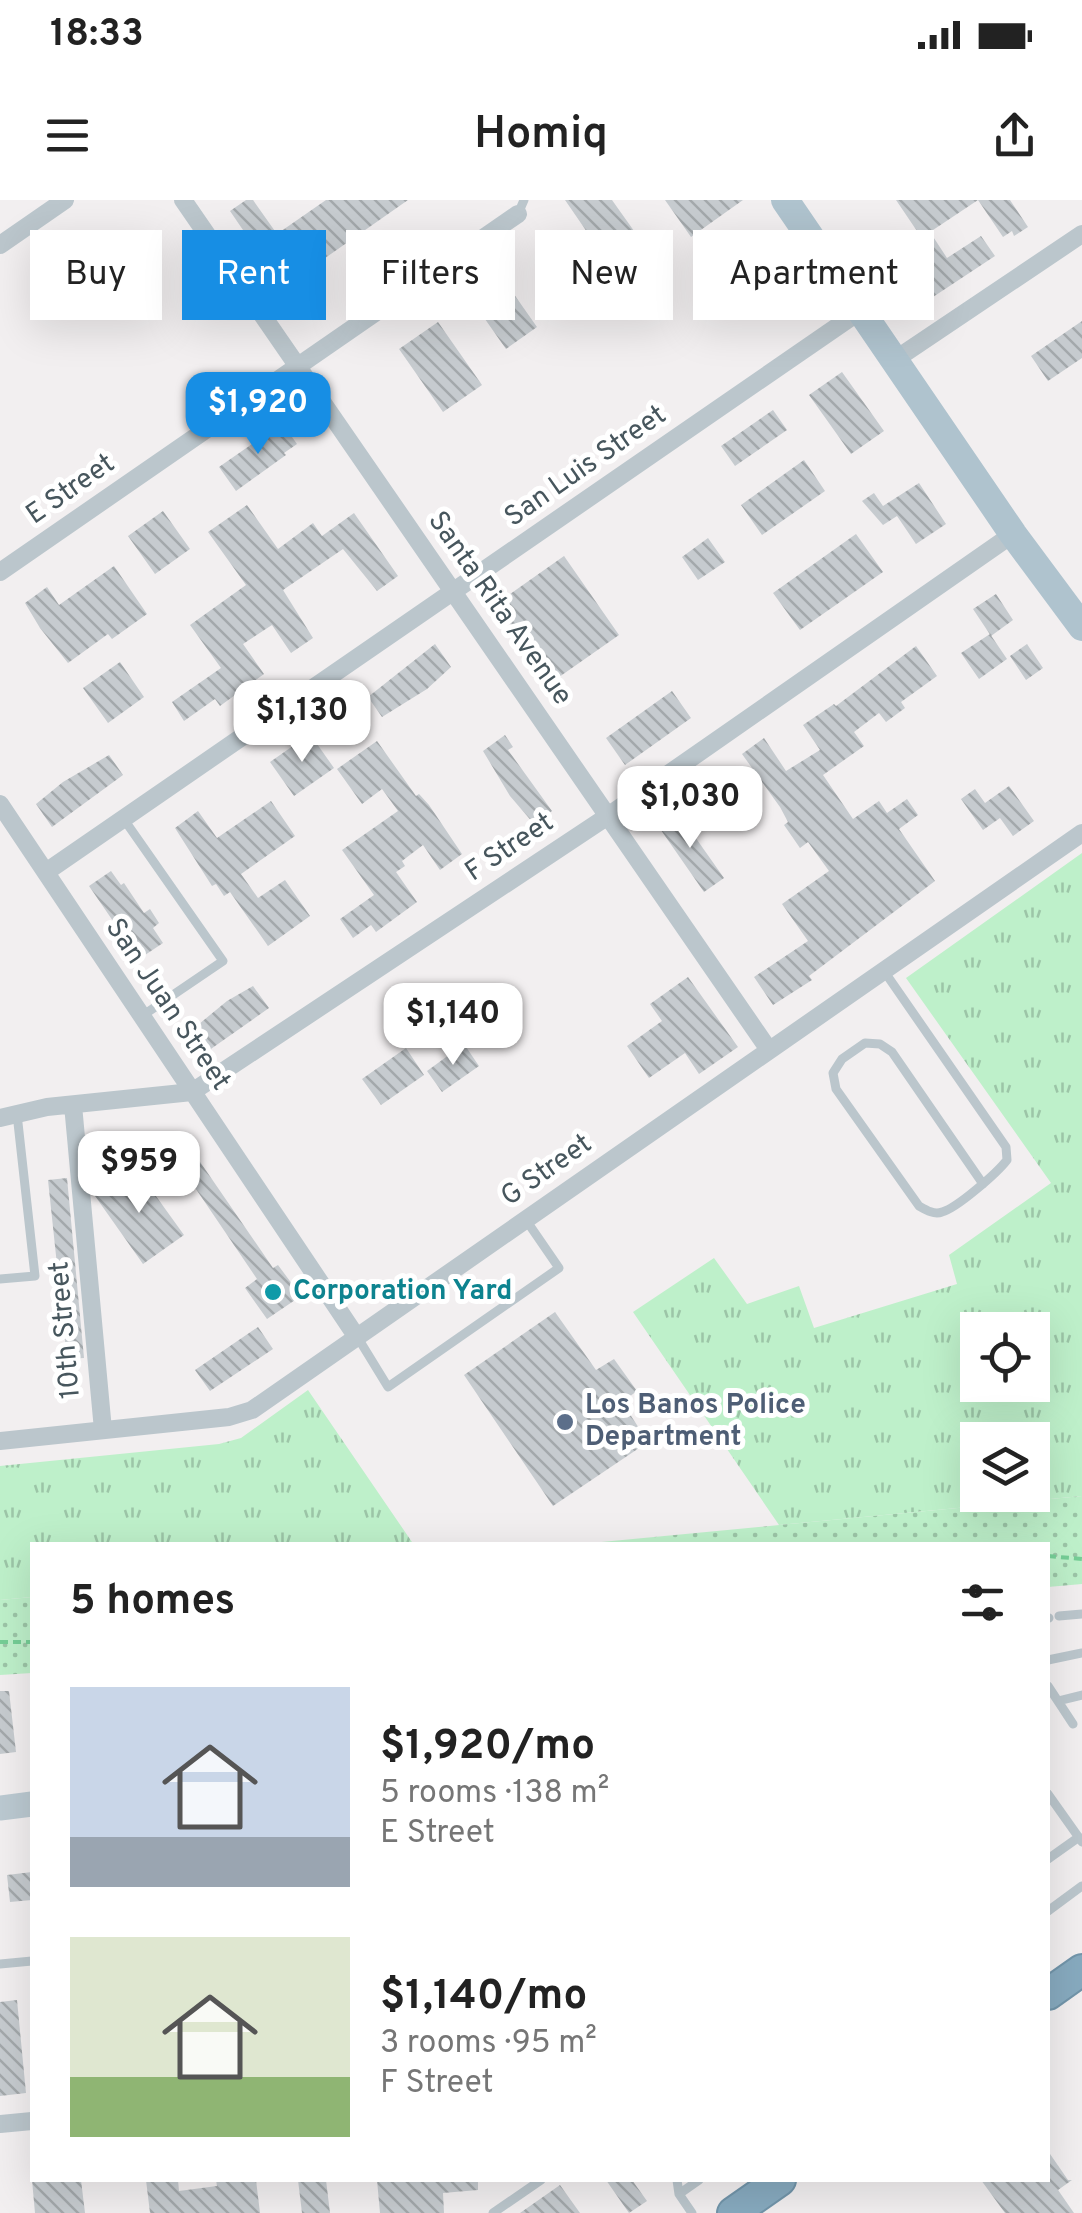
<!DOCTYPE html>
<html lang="en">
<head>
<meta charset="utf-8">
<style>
  :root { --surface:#fff; --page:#f6f6f6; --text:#222; --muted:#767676; --accent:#178ee4 }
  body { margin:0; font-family:Overpass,sans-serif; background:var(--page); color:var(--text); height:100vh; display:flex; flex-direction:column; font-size:38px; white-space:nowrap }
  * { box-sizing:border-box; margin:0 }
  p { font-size:32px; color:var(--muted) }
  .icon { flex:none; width:55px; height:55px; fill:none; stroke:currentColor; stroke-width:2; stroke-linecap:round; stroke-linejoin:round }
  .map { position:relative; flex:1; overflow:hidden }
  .side { position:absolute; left:30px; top:1342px; width:1020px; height:640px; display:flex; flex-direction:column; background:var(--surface); border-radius:0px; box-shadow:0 10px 40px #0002 }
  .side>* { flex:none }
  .banner { position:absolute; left:30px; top:30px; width:1022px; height:90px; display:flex; gap:20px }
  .buttons { position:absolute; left:960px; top:1112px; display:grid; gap:20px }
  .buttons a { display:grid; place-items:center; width:90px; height:90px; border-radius:0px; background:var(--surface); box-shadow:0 10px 40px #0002; font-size:50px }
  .price { position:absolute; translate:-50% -85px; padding:0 22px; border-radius:20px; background:#fff; color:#222; font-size:32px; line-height:65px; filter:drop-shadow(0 2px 5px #0008) }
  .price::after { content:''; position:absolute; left:50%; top:60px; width:30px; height:22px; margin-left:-15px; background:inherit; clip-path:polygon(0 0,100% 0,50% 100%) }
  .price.selected { background:var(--accent); color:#fff }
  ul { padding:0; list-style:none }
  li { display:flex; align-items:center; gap:30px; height:250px; padding:0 40px }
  li span { display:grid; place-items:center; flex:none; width:280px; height:200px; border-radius:0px; color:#555 }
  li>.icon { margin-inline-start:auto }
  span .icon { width:120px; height:120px; fill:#fffc; stroke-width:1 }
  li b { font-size:42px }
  h2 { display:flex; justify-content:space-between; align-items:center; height:120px; padding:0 40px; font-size:42px }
  .chip { padding:0 35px; border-radius:0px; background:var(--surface); box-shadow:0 10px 40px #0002; font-size:35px; line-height:90px }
  .chip.selected { background:var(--accent); color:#fff }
  .status { display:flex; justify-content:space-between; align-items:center; height:70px; padding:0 50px; background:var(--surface); direction:ltr }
  .status svg { height:28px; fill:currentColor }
  header { display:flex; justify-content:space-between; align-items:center; height:130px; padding:0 40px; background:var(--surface); font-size:45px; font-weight:600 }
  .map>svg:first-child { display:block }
  .grass { fill:url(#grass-tufts); fill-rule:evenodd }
  .park { fill:url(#park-dots) }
  .building { fill:url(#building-back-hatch) }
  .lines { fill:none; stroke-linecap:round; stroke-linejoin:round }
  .highway-casing { stroke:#7295aa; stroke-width:34 }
  .path { stroke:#75ce96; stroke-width:4; stroke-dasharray:8 5; stroke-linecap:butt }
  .lane { stroke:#bbc6cc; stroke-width:9 }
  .street { stroke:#bbc6cc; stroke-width:18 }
  .secondary { stroke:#bbc9d1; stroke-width:25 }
  .primary { stroke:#afc3ce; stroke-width:28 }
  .highway { stroke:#87aabf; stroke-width:30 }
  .culture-dot { fill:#0f9aa8; stroke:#fff; stroke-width:4 }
  .service-dot { fill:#5c6f8a; stroke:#fff; stroke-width:4 }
  .labels { text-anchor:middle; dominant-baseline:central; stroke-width:10; stroke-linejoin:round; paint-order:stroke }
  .street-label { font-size:28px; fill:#47565d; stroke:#fff }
  .culture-label { font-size:28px; font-weight:bold; fill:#0d838f; stroke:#fff; text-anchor:start }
  .service-label { font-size:28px; font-weight:bold; fill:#4e5e75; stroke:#fff; text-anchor:start }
</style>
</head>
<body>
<div class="status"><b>18:33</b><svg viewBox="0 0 49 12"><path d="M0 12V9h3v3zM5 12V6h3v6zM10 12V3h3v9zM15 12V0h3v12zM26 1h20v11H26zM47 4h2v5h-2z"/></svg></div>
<header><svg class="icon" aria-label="menu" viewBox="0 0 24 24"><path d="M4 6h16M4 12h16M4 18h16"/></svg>Homiq<svg class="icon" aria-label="share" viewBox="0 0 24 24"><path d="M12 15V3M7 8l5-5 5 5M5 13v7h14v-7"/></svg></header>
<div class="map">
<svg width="1082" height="2013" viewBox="0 0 1082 2013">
  <defs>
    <pattern id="grass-tufts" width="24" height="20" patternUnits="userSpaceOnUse" patternTransform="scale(2.5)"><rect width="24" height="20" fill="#bef0ca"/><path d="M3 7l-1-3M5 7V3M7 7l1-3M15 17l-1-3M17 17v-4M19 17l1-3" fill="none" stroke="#9cc5a7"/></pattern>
    <pattern id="park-dots" width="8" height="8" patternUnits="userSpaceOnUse" patternTransform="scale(2.5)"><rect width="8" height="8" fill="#bef0ca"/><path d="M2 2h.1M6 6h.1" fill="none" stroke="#9cc5a7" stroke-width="1.8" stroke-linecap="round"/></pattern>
    <pattern id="building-back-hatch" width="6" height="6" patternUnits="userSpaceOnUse" patternTransform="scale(2.5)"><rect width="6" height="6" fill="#c6cbcf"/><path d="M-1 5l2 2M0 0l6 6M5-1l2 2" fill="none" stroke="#a3a8ab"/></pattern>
  </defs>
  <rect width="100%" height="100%" fill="#f2eff0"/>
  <path class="grass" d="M1082,653V1296L779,1325L633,1112L714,1058L747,1104L799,1086L814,1128L957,1084L949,1055L1051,983L906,778ZM978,1130H1032V1185H978ZM978,1240H1032V1295H978Z
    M308,1190L414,1345H32V1397L0,1400V1266L219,1244L241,1238Z"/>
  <path class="park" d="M1082,1296V1384L1048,1387V1345H570Z
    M32,1397V1473L0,1475V1400Z"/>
  <path class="building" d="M246,0H253L277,34L326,0H408L278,91L251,53L256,49L230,11Z
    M565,0H612L639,38L607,61Z
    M665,0H743L691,37Z
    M896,0H978L930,32L947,58L981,36L995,56L933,97L919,77L934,67L912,34L917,31Z
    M978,0H1010L1028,27L1014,36L1012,31L1003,37Z
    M504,80L537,127L506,149L473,102Z
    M1082,121V158L1048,181L1031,156Z
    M438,122L482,185L443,212L399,149Z
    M842,172L884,231L851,254L809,195Z
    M773,210L787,230L735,266L721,246Z
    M282,223L297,244L284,253L286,255L236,291L219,267Z
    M804,260L825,291L762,335L741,305Z
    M919,283L946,324L916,344L897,316L883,325L862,301L874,293L883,306Z
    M247,305L278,349L313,323L322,336L354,313L398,376L377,391L343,349L283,390L313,438L291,453L272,425L243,444L264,474L220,506L215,499L184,521L172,502L221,468L190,425L246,385L208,332Z
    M163,311L190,349L155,374L128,336Z
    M856,334L883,372L800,430L773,393Z
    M708,338L725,362L698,380L682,357Z
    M564,356L619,435L552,482L496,404Z
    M114,366L147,414L112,439L108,434L68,463L40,428L25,403L47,387L59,405Z
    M996,394L1013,420L991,436L973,409Z
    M990,434L1007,459L979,479L961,453Z
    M435,444L451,467L427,489L382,517L368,497Z
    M1027,444L1043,468L1026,480L1010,456Z
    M916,446L937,476L901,502L905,508L886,522L879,513L854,532L864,546L823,575L853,619L879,601L887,613L907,599L918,615L899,629L935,681L809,776L812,780L773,805L754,777L808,741L782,704L829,671L808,642L800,648L784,625L788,622L780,607L742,554L764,538L786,571L820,550L803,525L834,504L836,506Z
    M120,462L144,497L108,523L83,488Z
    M672,491L691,518L625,565L606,538Z
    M310,534L334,568L294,596L270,562Z
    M505,535L513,547L508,550L552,611L534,624L510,596L483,551Z
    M377,541L416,596L419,594L429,605L462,654L440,670L423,645L402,661L405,666L396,672L417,702L376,732L371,725L353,738L340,719L374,695L342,650L398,611L382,589L362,604L337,569Z
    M109,555L123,575L52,627L36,604L63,582Z
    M1009,586L1034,621L1013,636L1000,618L983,630L961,599L975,589L985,603Z
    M271,601L295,636L241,674L258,698L285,680L310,716L268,746L230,692L224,696L216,684L212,686L175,628L198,611L217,638Z
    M676,610L724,678L704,692L656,623Z
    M111,671L121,685L124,683L144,713L150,709L159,723L153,728L163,743L139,759L89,686Z
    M688,777L738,847L699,874L685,853L649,878L627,846L662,821L650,804Z
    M253,786L269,808L208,851L193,829L227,801Z
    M464,844L479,866L442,892L427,871Z
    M406,848L424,875L381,905L362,879Z
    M196,956L273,1068L278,1065L301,1096L267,1119L245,1088L257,1079L181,967Z
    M135,967L184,1035L143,1064L95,996Z
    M67,978L84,1158L67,1159L48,980Z
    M555,1112L596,1170L614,1159L637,1191L622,1202L648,1242L553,1306L464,1175Z
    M258,1127L273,1149L210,1191L195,1170Z
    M0,1491H9L16,1552L0,1554Z
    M32,1672V1700L10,1702L7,1675Z
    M17,1800L26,1893L0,1896V1802Z
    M1048,1951L1068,1980H1072L1058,1990L1074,2013H1005L981,1980H1048Z
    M32,1980H81L85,2013H35Z
    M146,1980H178L179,1991L217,1986L216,1980H256L260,2013H150Z
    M298,1980H326L330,2013H302Z
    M377,1980H478V1990L443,1993L444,2013H380Z
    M606,1980H632L647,2001L629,2013Z
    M560,1985L580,2013H520Z"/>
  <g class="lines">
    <defs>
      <path id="highway" d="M1048,1794L1082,1770
        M733,2013L780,1980"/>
    </defs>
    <use href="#highway" class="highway-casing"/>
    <path class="path" d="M1048,1356L1082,1359
      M0,1442H32"/>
    <path class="lane" d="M518,14L524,0
      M123,618L223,761L142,816
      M884,771L1006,947L1007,960C997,973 957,1008 942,1012C934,1015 926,1010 919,1006L836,889L833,873L842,859L865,843L880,844L892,852L983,984
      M0,1079L35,1076L17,914
      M358,1138L388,1187L559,1068L526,1020
      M1059,1416L1082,1414
      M1048,1418H1049
      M1048,1460L1082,1453
      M1048,1486L1073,1524
      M1058,1501L1082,1495
      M1048,1594L1082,1642
      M1048,1659L1079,1637
      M1048,1711L1082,1686
      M0,1764L32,1761
      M677,1980L679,1994L692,2013
      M679,1994L699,1980
      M493,2013L541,1980"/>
    <path class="street" d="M183,0L769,850
      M0,45L65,0
      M893,161L1082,34
      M0,372L518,14
      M0,604L356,1136
      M46,672L860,111
      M73,905L103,1230
      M0,918L47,907L192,892L608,616L1013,334
      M0,1241L229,1217L252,1210L1082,633
      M0,1924L32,1921"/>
    <path class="secondary" d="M0,1608L32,1604"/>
    <path class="primary" d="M785,0L1013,334L1082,427"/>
    <use href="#highway" class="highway"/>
  </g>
  <circle class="culture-dot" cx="273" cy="1092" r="10"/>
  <circle class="service-dot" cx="565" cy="1222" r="10"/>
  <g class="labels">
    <g class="street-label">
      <text transform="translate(586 267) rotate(-35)">San Luis Street</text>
      <text transform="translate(71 290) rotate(-35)">E Street</text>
      <text transform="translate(499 409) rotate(55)">Santa Rita Avenue</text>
      <text transform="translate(510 648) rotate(-34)">F Street</text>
      <text transform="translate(167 805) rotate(56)">San Juan Street</text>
      <text transform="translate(547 971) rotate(-35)">G Street</text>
      <text transform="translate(66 1130) rotate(-95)">10th Street</text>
    </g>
    <g class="culture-label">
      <text x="293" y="1092">Corporation Yard</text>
    </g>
    <g class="service-label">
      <text x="585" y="1206">Los Banos Police<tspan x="585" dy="32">Department</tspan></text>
    </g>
  </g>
</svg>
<div class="buttons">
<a><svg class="icon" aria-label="locate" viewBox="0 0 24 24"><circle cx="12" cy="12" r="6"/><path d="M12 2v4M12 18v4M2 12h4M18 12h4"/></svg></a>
<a><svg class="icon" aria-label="layers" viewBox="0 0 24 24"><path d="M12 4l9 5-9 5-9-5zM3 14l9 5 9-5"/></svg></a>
</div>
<b class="price selected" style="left:258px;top:257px">$1,920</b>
<b class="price" style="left:302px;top:565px">$1,130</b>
<b class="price" style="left:690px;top:651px">$1,030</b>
<b class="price" style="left:453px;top:868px">$1,140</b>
<b class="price" style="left:139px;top:1016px">$959</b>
<div class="banner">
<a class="chip">Buy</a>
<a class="chip selected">Rent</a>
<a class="chip">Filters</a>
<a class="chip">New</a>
<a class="chip">Apartment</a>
</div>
<section class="side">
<h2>5 homes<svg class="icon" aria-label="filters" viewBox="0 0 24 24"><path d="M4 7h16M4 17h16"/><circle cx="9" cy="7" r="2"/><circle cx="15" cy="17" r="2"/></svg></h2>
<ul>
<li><span style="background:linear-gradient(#c9d6e8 75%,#9aa5b1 0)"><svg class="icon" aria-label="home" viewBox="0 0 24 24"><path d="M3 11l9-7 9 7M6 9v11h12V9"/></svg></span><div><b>$1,920/mo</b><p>5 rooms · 138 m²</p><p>E Street</p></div></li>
<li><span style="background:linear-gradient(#dfe7d0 70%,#8fb573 0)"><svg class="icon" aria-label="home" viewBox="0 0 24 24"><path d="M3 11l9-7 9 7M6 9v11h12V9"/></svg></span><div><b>$1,140/mo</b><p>3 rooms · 95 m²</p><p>F Street</p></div></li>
</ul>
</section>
</div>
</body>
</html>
